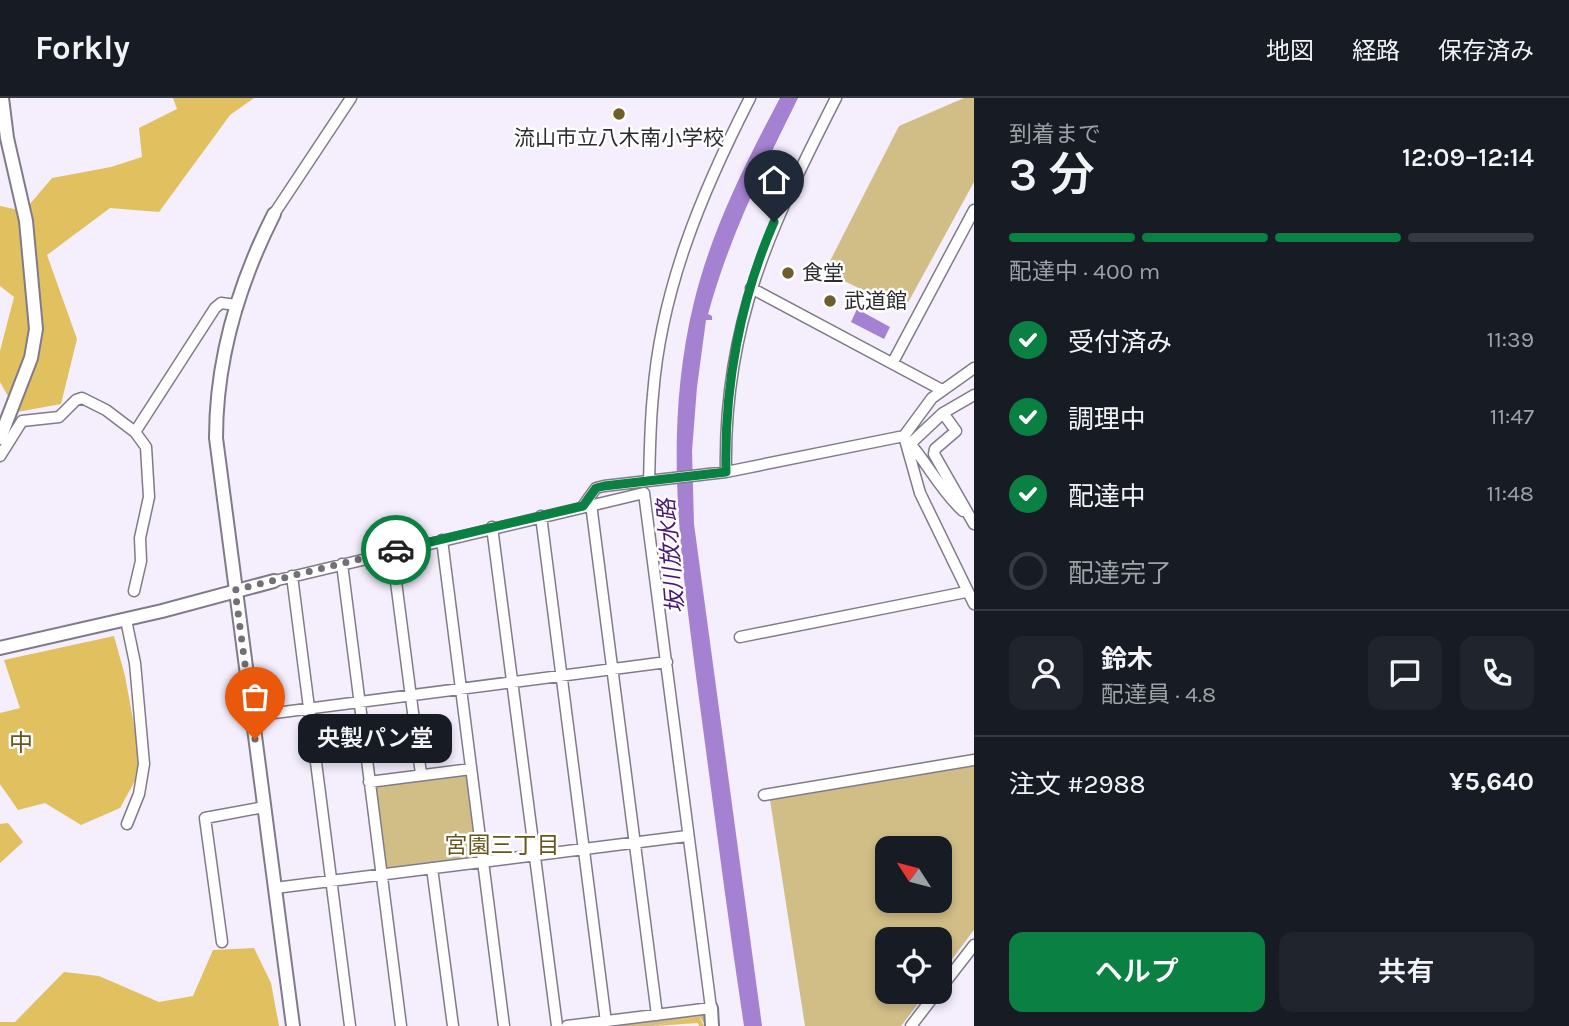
<!DOCTYPE html>
<html lang="ja">
<meta charset="utf-8">
<style>
body{margin:0;font-family:Karla,"Noto Sans JP",sans-serif;background:#20242c;color:#f1f3f6;height:100vh;display:flex;flex-direction:column;font-size:26px;white-space:nowrap}
*{box-sizing:border-box;margin:0}
p{font-size:23px;color:#9ea1a6}
.icon{flex:none;width:38px;height:38px;fill:none;stroke:currentColor;stroke-width:2;stroke-linecap:round;stroke-linejoin:round}
.map{position:relative;flex:1;overflow:hidden}
.side{display:flex;flex-direction:column;background:#171b24;width:595px}
.side>*{flex:none}
.needle{width:46px;rotate:306deg}
.controls{position:absolute;left:875px;top:738px;display:grid;gap:14px}
.controls a{display:grid;place-items:center;width:77px;height:77px;border-radius:14px;background:#171b24;box-shadow:0 4px 10px #0003;font-size:35px}
.pin{position:absolute;display:grid;place-items:center;width:60px;height:60px;color:#fff;margin:-72px -30px;border-radius:50% 50% 50% 0;rotate:-45deg;box-shadow:0 0 7px #0007}
.pin .icon{rotate:45deg}
.courier{position:absolute;display:grid;place-items:center;width:70px;height:70px;margin:-35px;border:5px solid #0b8043;border-radius:50%;background:#fff;color:#222;box-shadow:0 2px 9px #0007}
.bubble{position:absolute;height:49px;border-radius:14px;background:#171b24;box-shadow:0 4px 10px #0003;font-size:23px;font-weight:600;line-height:49px;text-align:center}
.headline em{font-style:normal;font-weight:600}
.headline div{display:flex;flex-direction:column-reverse}
.headline{display:flex;align-items:center;justify-content:space-between;height:119px;padding:0 35px}
h1{font-size:46px;font-weight:600;line-height:52px}
.bar{display:grid;grid-template-columns:repeat(4,1fr);gap:10px 7px;align-content:center;height:84px;padding:0 35px}
.bar i{height:9px;border-radius:5px;background:#363941}
.bar .on{background:#0b8043}
.bar p{grid-column:span 4}
.line{display:flex;align-items:center;gap:18px;padding:0 35px;border-top:2px solid #363941}
.line div{flex:1}
.round{display:grid;place-items:center;flex:none;width:74px;height:74px;border-radius:14px;background:#20242c}
ol{padding:0 35px;list-style:none}
li{display:flex;align-items:center;gap:21px;height:77px}
li p{margin-inline-start:auto}
li .icon{padding:7px;border-radius:50%;background:#0b8043;color:#fff;stroke-width:4}
li:last-child{color:#9ea1a6}
li i{width:38px;height:38px;border:4px solid #363941;border-radius:50%}
.cta{display:flex;gap:14px;margin-top:auto;padding:14px 35px}
.cta a{flex:1;height:80px;border-radius:14px;background:#0b8043;color:#fff;font-size:28px;font-weight:600;line-height:80px;text-align:center}
.cta a+a{background:#20242c;color:#f1f3f6}
header{display:flex;align-items:center;gap:42px;box-sizing:border-box;height:98px;padding:0 35px;background:#171b24;border-bottom:2px solid #363941}
header strong{font-size:33px}
nav{display:flex;gap:38px;margin-inline-start:auto;font-size:24px}
main{display:flex;flex:1;min-height:0}
.map>svg:first-child{display:block}
</style>
<header>
<strong>Forkly</strong>
<nav><a>地図</a><a>経路</a><a>保存済み</a></nav>
</header>
<main>
<div class="map">
<svg width="974" height="928" viewBox="0 0 974 928">
<rect width="100%" height="100%" fill="#f4eefd"/>
<!-- green -->
<path fill="#d1be87" fill-rule="evenodd" d="M 964,0 L 974,0 L 974,84 L 904,212 L 836,179 L 830,163 L 899,28 Z
M 974,668 L 974,832 L 940,877 L 940,842 L 887,842 L 887,894 L 927,894 L 901,928 L 805,928 L 770,702 ZM 887,751 L 940,751 L 940,803 L 887,803 Z
M 463,677 L 467,679 L 478,757 L 475,761 L 390,772 L 385,769 L 375,691 L 378,687 Z
M 702,915 L 706,919 L 706,928 L 699,918 L 653,928 L 603,928 Z"/>
<!-- forest -->
<path fill="#e0c05f" d="M 173,0 L 254,0 L 230,17 L 159,114 L 110,110 L 47,157 L 77,241 L 61,306 L 17,314 L 0,284 L 0,253 L 14,199 L 0,188 L 0,108 L 24,113 L 52,80 L 111,69 L 142,59 L 139,30 L 177,11 Z
M 114,538 L 125,578 L 142,670 L 120,710 L 81,727 L 45,705 L 18,712 L 0,686 L 0,615 L 20,610 L 4,562 Z
M 8,725 L 23,744 L 0,765 L 0,726 Z
M 254,850 L 271,885 L 279,928 L 0,928 L 0,924 L 15,924 L 64,874 L 99,878 L 159,904 L 193,898 L 213,852 Z
M 699,918 L 704,928 L 699,928 L 698,925 L 653,928 Z"/>
<!-- water -->
<path fill="#a581d1" d="M 780,0 L 798,0 C 762,73 730,137 708,216 L 712,218 L 712,222 L 706,222 L 697,289 L 692,353 L 694,426 L 762,928 L 744,928 C 727,816 713,704 698,593 C 681,460 662,336 694,204 C 712,131 745,66 780,0 Z
M 857,211 L 890,229 L 884,241 L 851,224 Z"/>
<g fill="none" stroke-linecap="round" stroke-linejoin="round">
<!-- minor casing -->
<g stroke="#817b89" stroke-width="13">
<path id="minor" d="M 274,116 L 351,0
M 751,190 L 942,292
M 893,264 L 974,112
M 974,270 L 932,300 L 904,338 L 920,395 L 974,506
M 943,315 L 956,333 L 935,351 L 934,356 L 974,426
M 135,334 L 215,210 L 221,205 L 236,207
M 908,343 C 928,366 941,393 963,413
M 910,346 L 943,315 L 974,297
M 0,358 L 22,323 L 59,319 L 76,302 L 82,300 L 106,312 L 135,334 L 146,349 L 149,399 L 140,440 L 141,463 L 134,493
M 726,374 C 723,226 771,128 836,0
M 649,383 C 650,354 650,326 653,297 C 661,191 702,94 750,0
M 591,406 L 657,917
M 583,408 L 596,390 L 604,388 L 726,374 L 904,338
M 541,418 L 606,924
M 492,429 L 557,928
M 442,442 L 504,928
M 392,453 L 421,676
M 342,466 L 401,928
M 292,478 L 350,928
M 274,483 L 644,395 L 711,910 L 567,928
M 126,522 L 135,565 L 144,666 L 139,696 L 127,726
M 740,539 L 966,494
M 252,618 L 667,564
M 369,684 L 471,671
M 764,697 L 974,662
M 432,770 L 453,928
M 275,790 L 687,738
M 222,844 L 205,720 L 264,709
M 940,891 L 974,847
M 911,928 L 937,894"/>
</g>
<!-- tertiary casing -->
<g stroke="#817b89" stroke-width="16">
<path id="tertiary" d="M 274,116 C 238,187 216,260 216,340 L 293,928
M 0,340 L 31,260 L 36,231 L 26,123 L 7,40 L 2,0
M 0,550 L 162,513 L 274,483
M 711,910 L 712,928"/>
</g>
<!-- minor -->
<use href="#minor" stroke="#fff" stroke-width="10"/>
<!-- tertiary -->
<use href="#tertiary" stroke="#fff" stroke-width="12"/>
</g>
<g fill="none" stroke-linecap="round" stroke-linejoin="round">
<!-- done -->
<path stroke="#736f78" stroke-width="7" stroke-dasharray="0 12.6" d="M 255,641 L 235,492 L 396,452"/>
<!-- route -->
<path stroke="#0b8043" stroke-width="9" d="M 396,452 L 583,408 L 596,390 L 604,388 L 726,374 C 724,289 740,202 774,124"/>
</g>
<!-- markers -->
<g fill="#6e5e2c" stroke="#fff" stroke-width="2.5">
<circle cx="619" cy="16" r="7"/>
<circle cx="788" cy="175" r="7"/>
<circle cx="830" cy="203" r="7"/>
</g>
<g text-anchor="middle" dominant-baseline="central" stroke-width="5" stroke-linejoin="round" paint-order="stroke">
<!-- poi labels -->
<g font-size="21" fill="#2d2b30" stroke="#fff" text-anchor="start">
<text x="619" y="40" text-anchor="middle">流山市立八木南小学校</text>
<text x="802" y="175">食堂</text>
<text x="844" y="203">武道館</text>
</g>
<!-- water labels -->
<g font-size="23" font-style="italic" fill="#4b1677" stroke="#fff">
<text transform="translate(671 458) rotate(-95)">坂川放水路</text>
</g>
<!-- neighbourhood labels -->
<g font-size="23" fill="#68561b" stroke="#fff">
<text x="502" y="747">宮園三丁目</text>
</g>
<!-- quarter labels -->
<g font-size="24" fill="#68561b" stroke="#fff">
<text x="21" y="645">中</text>
</g>
</g>
</svg>
<div class="controls">
<a><svg class="needle" viewBox="-14 -14 28 28"><path d="M0-13l5 13h-10z" fill="#e53935"/><path d="M0 13l5-13h-10z" fill="#9ea1a6"/></svg></a>
<a><svg class="icon" aria-label="locate" viewBox="0 0 24 24"><circle cx="12" cy="12" r="6"/><path d="M12 2v4M12 18v4M2 12h4M18 12h4"/></svg></a>
</div>
<div class="pin" style="left:255px;top:641px;background:#ea580c"><svg class="icon" aria-label="bag" viewBox="0 0 24 24"><path d="M5 8h14l-1 12H6zM9 8a3 3 0 0 1 6 0"/></svg></div>
<div class="pin" style="left:774px;top:124px;background:#1f2937"><svg class="icon" aria-label="home" viewBox="0 0 24 24"><path d="M3 11l9-7 9 7M6 9v11h12V9"/></svg></div>
<div class="courier" style="left:396px;top:452px"><svg class="icon" aria-label="car" viewBox="0 0 24 24"><path d="M5 17H2v-5l4-1 3-4h7l3 4 3 1v5h-3M9 17h6M6 11h13"/><circle cx="7" cy="17" r="2"/><circle cx="17" cy="17" r="2"/></svg></div>
<div class="bubble" style="left:298px;top:616px;width:154px">央製パン堂</div>
</div>
<section class="side">
<div class="headline"><div><h1>3 分</h1><p>到着まで</p></div><em>12:09–12:14</em></div>
<div class="bar"><i class="on"></i><i class="on"></i><i class="on"></i><i></i><p>配達中 · 400 m</p></div>
<ol>
<li><svg class="icon" aria-label="check" viewBox="0 0 24 24"><path d="M5 12l5 5 9-10"/></svg>受付済み<p>11:39</p></li>
<li><svg class="icon" aria-label="check" viewBox="0 0 24 24"><path d="M5 12l5 5 9-10"/></svg>調理中<p>11:47</p></li>
<li><svg class="icon" aria-label="check" viewBox="0 0 24 24"><path d="M5 12l5 5 9-10"/></svg>配達中<p>11:48</p></li>
<li><i></i>配達完了</li>
</ol>
<div class="line" style="height:126px"><a class="round"><svg class="icon" aria-label="person" viewBox="0 0 24 24"><circle cx="12" cy="8" r="4"/><path d="M4 21q1-7 8-7t8 7"/></svg></a><div><b>鈴木</b><p>配達員 · 4.8</p></div><a class="round"><svg class="icon" aria-label="chat" viewBox="0 0 24 24"><path d="M4 5h16v11H9l-5 4z"/></svg></a><a class="round"><svg class="icon" aria-label="phone" viewBox="0 0 24 24"><path d="M5 4h4l2 5-3 2q2 4 5 5l2-3 5 2v4C11 20 4 13 5 4z"/></svg></a></div>
<div class="line" style="height:91px"><div>注文 #2988</div><b>¥5,640</b></div>
<div class="cta"><a>ヘルプ</a><a>共有</a></div>
</section>
</main>
